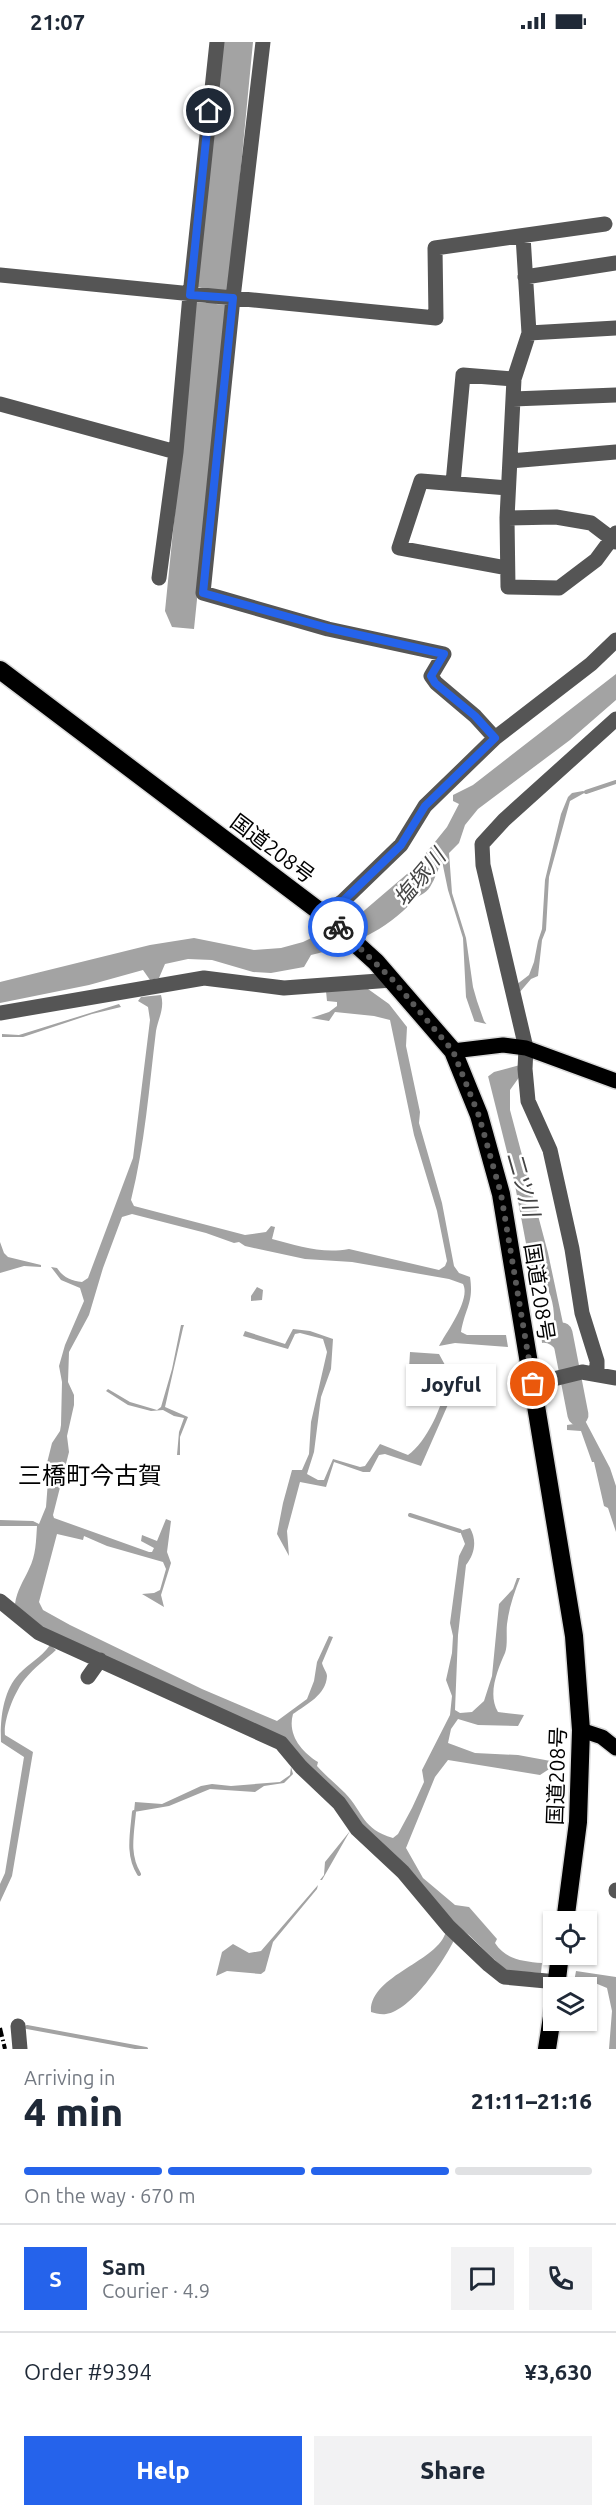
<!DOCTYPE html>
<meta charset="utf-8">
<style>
body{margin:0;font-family:Ubuntu,"Noto Sans JP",sans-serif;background:#f2f2f3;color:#1f2937;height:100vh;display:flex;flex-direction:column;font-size:22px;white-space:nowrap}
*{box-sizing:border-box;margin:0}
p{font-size:20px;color:#747a83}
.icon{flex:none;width:33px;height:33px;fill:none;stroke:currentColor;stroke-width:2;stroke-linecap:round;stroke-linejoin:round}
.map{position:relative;height:2007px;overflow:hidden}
.details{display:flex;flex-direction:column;background:#fff;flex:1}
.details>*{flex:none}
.controls{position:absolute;left:543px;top:1869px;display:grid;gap:12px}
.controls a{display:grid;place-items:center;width:54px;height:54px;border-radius:0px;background:#fff;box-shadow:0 2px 4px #0004;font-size:30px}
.pin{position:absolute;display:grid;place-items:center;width:51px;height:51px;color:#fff;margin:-26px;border:3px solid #fff;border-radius:50%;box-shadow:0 2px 6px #0007}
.courier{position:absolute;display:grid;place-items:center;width:60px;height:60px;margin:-30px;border:4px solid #2563eb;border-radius:50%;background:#fff;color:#222;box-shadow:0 2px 8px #0007}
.bubble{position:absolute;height:42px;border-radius:0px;background:#fff;box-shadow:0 2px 4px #0004;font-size:20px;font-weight:800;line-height:42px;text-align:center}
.headline em{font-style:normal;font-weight:800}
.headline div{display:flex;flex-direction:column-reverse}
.headline{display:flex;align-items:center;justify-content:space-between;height:102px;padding:0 24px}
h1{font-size:39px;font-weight:800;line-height:45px}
.bar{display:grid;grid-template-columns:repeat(4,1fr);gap:9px 6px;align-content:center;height:72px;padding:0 24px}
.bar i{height:8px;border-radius:4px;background:#e0e1e3}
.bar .on{background:#2563eb}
.bar p{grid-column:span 4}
.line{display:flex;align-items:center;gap:15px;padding:0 24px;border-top:2px solid #e0e1e3}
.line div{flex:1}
.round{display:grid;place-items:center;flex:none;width:63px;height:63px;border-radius:0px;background:#f2f2f3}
.primary-button{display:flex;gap:12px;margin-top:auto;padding:12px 24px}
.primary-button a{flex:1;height:69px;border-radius:0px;background:#2563eb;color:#fff;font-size:24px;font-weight:800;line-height:69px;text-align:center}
.primary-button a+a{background:#f2f2f3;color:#1f2937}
.status{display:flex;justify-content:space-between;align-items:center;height:42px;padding:0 30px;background:#fff;direction:ltr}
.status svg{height:16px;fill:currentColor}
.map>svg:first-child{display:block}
</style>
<div class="status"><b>21:07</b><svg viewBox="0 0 49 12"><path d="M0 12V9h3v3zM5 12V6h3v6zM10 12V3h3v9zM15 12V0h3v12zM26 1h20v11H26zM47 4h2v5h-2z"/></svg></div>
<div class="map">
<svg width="616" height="2007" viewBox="0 0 616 2007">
<rect width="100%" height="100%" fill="#fff"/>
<!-- water -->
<path fill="#a3a3a3" d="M 222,0 L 253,0 L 229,249 L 216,262 L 227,263 L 194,587 L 172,585 L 165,569 L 196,260 L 206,261 L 208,247 L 196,245 Z
M 616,632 L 616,658 L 570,698 L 478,767 L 465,783 L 459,801 L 449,811 L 452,851 L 466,896 L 473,945 L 477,959 L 484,979 L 518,1021 L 520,1034 L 510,1048 L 510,1068 L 548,1211 L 571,1319 L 562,1321 C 560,1312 552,1299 542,1301 L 541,1288 L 554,1283 C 555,1265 551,1247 539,1234 L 532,1233 L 514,1138 L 474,978 L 466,955 L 463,896 L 448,848 L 442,819 C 438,827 435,837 430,845 C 426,852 418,853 413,859 C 386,889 350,904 311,913 L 304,925 L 271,931 L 253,930 L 212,918 L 188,917 L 165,922 L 159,936 L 150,938 L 143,928 L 89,943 L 0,961 L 0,940 L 150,903 L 194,896 L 254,908 L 281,906 L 303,900 L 359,873 L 414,826 L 447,785 L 459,762 L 453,759 L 453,753 L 473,743 Z
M 583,749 L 586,750 L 570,759 L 549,835 L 546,888 L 542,898 L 538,934 L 531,937 L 519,951 L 516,943 L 529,933 L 534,920 L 538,899 L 542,887 L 545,838 L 561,772 L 568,755 L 572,751 Z
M 368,947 L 389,962 L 407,985 L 406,1004 L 420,1070 L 419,1081 L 442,1161 L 454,1224 L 459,1231 L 470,1235 C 474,1261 465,1266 461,1290 L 467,1293 L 506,1293 L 508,1305 L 455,1301 L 439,1304 C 447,1289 471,1257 463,1242 L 449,1237 L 352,1220 L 305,1217 L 245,1204 L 239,1200 L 234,1201 L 206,1191 L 132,1172 L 122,1175 L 103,1226 L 89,1273 L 69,1310 L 68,1340 L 74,1353 L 74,1363 L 67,1394 L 69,1410 L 53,1473 L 54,1476 L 149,1510 L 152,1510 L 154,1506 L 141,1499 L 142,1493 L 157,1499 L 166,1477 L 171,1479 L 167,1510 L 171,1521 L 161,1553 L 164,1565 L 142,1552 L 154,1551 L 160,1548 L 166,1527 L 163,1520 L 107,1504 L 84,1494 L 83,1498 L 57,1492 L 39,1560 L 43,1568 L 70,1583 L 202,1647 L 277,1679 L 307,1657 L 314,1639 L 317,1620 L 329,1594 L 333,1595 L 322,1621 C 323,1626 327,1630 327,1634 C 326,1653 307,1662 293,1672 C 287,1693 302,1710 318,1720 L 317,1724 C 326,1734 336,1742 345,1751 C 364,1771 362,1787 393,1796 L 398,1792 L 412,1766 L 424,1740 L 422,1728 L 450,1673 L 452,1654 L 446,1638 L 452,1611 L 453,1594 L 450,1581 L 459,1514 L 465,1502 L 460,1489 L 470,1486 C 477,1498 475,1512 466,1523 L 458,1593 L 455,1668 L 460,1671 L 472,1670 L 484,1659 L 492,1634 L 499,1562 L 513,1547 L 517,1536 L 520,1536 C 514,1551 509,1566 507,1582 C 506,1590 508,1603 505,1611 C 498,1627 487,1652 498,1670 L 524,1673 L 518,1684 L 478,1683 L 458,1677 L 451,1687 L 448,1701 L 475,1711 L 518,1713 L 556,1720 L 557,1722 L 540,1733 L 448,1718 L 435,1735 L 406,1806 L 423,1836 L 455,1863 L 469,1865 L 497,1897 L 495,1901 C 506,1918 523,1919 542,1921 L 541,1931 L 506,1929 L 469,1893 L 448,1878 L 296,1714 L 41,1587 L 15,1562 C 17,1548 23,1540 29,1527 C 36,1513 36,1499 37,1484 L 0,1484 L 0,1478 L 33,1479 L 39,1482 L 46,1465 L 48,1439 L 46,1425 L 52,1401 L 60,1389 L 61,1383 L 62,1340 L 59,1324 L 65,1303 L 84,1259 L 80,1246 L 61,1238 L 51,1225 L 57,1226 C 63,1235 71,1239 82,1240 L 88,1236 L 133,1116 L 150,978 L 148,965 L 138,959 L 141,955 L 161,953 C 165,966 158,977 156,989 C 149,1046 145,1102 131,1158 L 134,1164 L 245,1193 L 266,1190 L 271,1184 L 275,1185 L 272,1197 C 298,1204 322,1212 349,1207 L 439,1228 L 445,1224 L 447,1219 L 437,1169 L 414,1093 L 390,978 L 374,974 L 335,970 L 329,979 L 311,976 L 329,970 L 337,964 L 337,960 L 327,959 L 326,949 Z
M 119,962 L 121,965 L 92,972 L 23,995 L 2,995 L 2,992 L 19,993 Z
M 0,1200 L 4,1211 L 8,1215 L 41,1223 L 41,1225 L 24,1224 L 0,1231 Z
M 257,1245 L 263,1248 L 262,1258 L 251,1259 L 251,1254 Z
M 181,1283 L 184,1283 L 183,1286 L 165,1365 L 188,1375 L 180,1395 L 180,1413 L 177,1413 L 179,1390 L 184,1376 L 174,1374 L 163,1368 L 151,1369 L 128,1363 L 106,1349 L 108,1347 L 130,1360 L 157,1368 L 161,1365 L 172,1327 Z
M 293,1287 L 310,1289 L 333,1297 L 331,1327 L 321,1355 L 314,1410 L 307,1432 L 318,1438 L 324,1438 L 333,1417 L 360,1425 L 365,1424 L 380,1402 L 408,1413 C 426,1401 444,1362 446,1341 L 440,1328 L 409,1327 L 410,1310 L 439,1312 L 451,1334 L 450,1358 L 421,1424 L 385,1412 L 379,1413 L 370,1430 L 363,1430 L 334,1420 L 326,1445 L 300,1440 L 287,1489 L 289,1514 L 277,1492 L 283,1461 L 292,1428 L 302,1428 L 309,1412 L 311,1380 L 327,1310 L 323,1297 L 300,1291 L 295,1292 L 288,1307 L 243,1294 L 245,1289 L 285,1302 Z
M 572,1344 L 579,1367 L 610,1426 L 616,1444 L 616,1490 L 608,1466 L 604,1464 L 594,1420 L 592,1420 L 581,1389 L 567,1388 L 567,1383 L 574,1382 L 569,1346 Z
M 50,1603 L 56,1608 C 46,1617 34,1626 25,1637 C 15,1649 3,1678 5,1693 L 33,1710 L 12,1834 L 0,1860 L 0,1842 L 5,1831 L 24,1715 L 1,1700 C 0,1677 3,1649 19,1632 C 29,1621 41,1616 50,1603 Z
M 291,1725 L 293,1732 L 284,1741 L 264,1744 L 255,1750 L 210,1747 L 169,1764 L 134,1770 L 135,1760 L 162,1762 L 201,1744 L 212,1742 L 231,1744 L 280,1740 L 290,1733 Z
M 350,1789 L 322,1838 L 320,1838 L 324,1833 L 325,1820 Z
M 318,1843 L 317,1847 L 273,1900 L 265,1929 L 261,1932 L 227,1929 L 216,1934 L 222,1910 L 233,1902 L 249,1911 L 261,1909 Z
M 446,1889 L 455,1896 C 445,1918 411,1969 386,1972 C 381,1973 375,1971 371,1970 C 369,1933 439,1920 446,1889 Z
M 576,1929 L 616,1935 L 616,2007 L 609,2007 L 612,1969 L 607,1946 L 595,1941 L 574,1940 Z"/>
<!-- pier -->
<path fill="#fff" d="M 473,979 L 491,983 L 518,1015 L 520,1023 L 494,1030 L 486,1036 Z"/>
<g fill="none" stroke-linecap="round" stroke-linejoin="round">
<!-- stream -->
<path stroke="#a3a3a3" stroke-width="4" d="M 586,750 L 616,740
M 410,1473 L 460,1489
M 134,1770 C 132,1792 127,1813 139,1832
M 27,1985 L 146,2007"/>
<!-- river -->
<path stroke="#a3a3a3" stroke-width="21" d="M 562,1291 L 578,1373"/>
<!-- major casing -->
<g stroke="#dbdbdb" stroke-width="18">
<path id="major" d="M 453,1009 L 503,1003 L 526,1006 L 616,1039
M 581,1688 L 602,1695 L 616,1706"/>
</g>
<!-- highway casing -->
<g stroke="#dbdbdb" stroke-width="21">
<path id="highway" d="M 0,628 L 323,872 L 376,920 L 453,1009 L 479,1073 L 501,1152 L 574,1594 L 581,1688 L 578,1780 L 565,1880
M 556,1946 L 560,1912
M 547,2007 L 554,1962"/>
</g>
<!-- minor -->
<path stroke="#555" stroke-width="15" d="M 263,0 L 233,256 L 203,551 L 328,587 L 444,612 L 431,634 L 436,641 L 475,674 L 495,696
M 523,194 L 529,291 L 514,337 L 507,476 L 556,475 L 591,481 L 616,500
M 0,233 L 436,276 L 435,206 L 605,182
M 525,235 L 616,221
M 529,291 L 616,286
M 513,357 L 616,353
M 0,362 L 176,410 L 159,536
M 176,410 L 190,253 L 217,0
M 510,419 L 616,410
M 453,441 L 463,333 L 514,337
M 507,476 L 508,545 L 559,546 L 596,518 L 616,491
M 507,526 L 399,506 L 421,439 L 508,446
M 323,872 L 343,859 L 401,803 L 425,764 L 495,696 L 591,622 L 616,598
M 0,971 L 204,936 L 284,946 L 392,938
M 597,1331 L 597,1319 L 582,1271 L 572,1207 L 550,1108 L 528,1059 L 525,1027 L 526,1006 L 483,823 L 482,802 L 504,778 L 616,677
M 533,1342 L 582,1330 L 616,1336
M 0,1559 L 39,1591 L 281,1701 L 301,1725 L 339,1761 L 357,1787 L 403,1830 L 449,1885 L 489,1923 L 504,1935 L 557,1940
M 88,1635 L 100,1618
M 616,1849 L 616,1848
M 18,1984 L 20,2007"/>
<!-- major -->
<use href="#major" stroke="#000" stroke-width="15"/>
<!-- highway -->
<use href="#highway" stroke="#000" stroke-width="18"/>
<!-- rail -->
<path stroke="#000" stroke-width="4" stroke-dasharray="9 3 1.5 3" stroke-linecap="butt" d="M 0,1986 L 5,2007"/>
</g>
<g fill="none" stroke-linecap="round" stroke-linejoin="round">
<!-- done -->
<path stroke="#595959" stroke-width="6" stroke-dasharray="0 10.8" d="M 338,885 L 393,938 L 453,1009 L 479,1074 L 501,1152 L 533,1342"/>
<!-- route -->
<path stroke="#2563eb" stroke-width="8" d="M 209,69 L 190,253 L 233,256 L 203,551 L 328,586 L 444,612 L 431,634 L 435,641 L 475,674 L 495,696 L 425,764 L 401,803 L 343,859 L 323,872 L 338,885"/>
</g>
<g text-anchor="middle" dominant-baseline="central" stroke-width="5" stroke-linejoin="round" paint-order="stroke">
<!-- street labels -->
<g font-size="21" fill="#000" stroke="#fff">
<text transform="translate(273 806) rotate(37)">国道208号</text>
<text transform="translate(540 1250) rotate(81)">国道208号</text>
<text transform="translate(556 1734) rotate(-88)">国道208号</text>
</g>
<!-- water labels -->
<g font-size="22" font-style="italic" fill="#444" stroke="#fff">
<text transform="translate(419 835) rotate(-50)">塩塚川</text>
<text transform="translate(524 1142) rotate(74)">二ツ川</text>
</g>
<!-- quarter labels -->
<g font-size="24" fill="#000" stroke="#fff">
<text x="90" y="1433">三橋町今古賀</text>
</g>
</g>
</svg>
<div class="controls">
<a><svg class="icon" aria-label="locate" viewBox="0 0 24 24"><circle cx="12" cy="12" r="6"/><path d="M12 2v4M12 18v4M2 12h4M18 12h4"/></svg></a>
<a><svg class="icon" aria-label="layers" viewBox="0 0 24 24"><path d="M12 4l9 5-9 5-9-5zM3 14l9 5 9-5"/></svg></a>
</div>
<div class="pin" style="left:533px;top:1342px;background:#ea580c"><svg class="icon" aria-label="bag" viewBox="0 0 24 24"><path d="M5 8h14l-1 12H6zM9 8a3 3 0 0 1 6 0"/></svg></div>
<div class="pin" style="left:209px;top:69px;background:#1f2937"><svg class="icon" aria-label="home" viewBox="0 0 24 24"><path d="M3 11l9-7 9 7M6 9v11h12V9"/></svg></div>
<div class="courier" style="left:338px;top:885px"><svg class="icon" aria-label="bike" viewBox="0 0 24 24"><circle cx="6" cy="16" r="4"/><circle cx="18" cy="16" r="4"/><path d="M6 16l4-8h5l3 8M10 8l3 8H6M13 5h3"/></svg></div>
<div class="bubble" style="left:406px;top:1322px;width:90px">Joyful</div>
</div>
<section class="details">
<div class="headline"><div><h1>4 min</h1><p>Arriving in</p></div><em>21:11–21:16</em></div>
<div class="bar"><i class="on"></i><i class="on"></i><i class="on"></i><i></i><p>On the way · 670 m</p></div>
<div class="line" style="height:108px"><b class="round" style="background:#2563eb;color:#fff">S</b><div><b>Sam</b><p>Courier · 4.9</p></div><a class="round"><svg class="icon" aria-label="chat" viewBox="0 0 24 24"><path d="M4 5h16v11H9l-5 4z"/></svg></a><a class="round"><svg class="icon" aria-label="phone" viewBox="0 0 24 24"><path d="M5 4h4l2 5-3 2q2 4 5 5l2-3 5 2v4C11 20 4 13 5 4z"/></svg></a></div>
<div class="line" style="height:78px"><div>Order #9394</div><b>¥3,630</b></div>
<div class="primary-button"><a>Help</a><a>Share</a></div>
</section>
